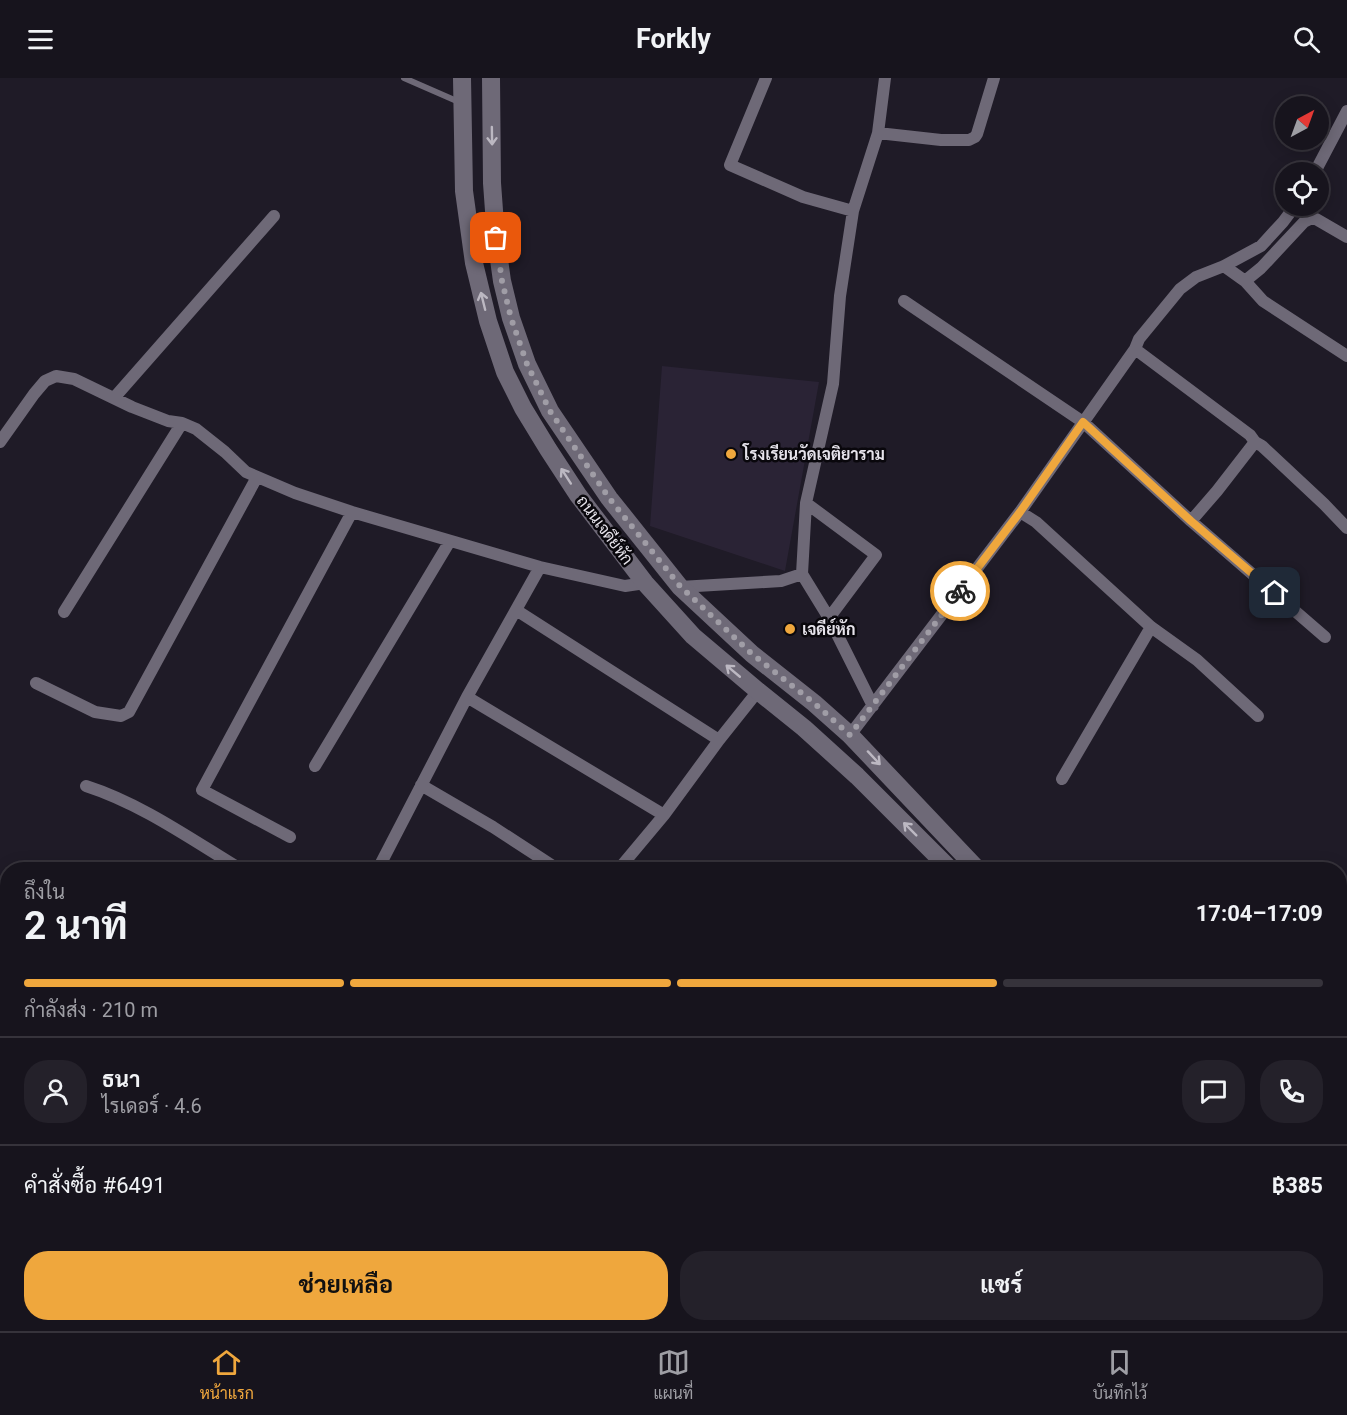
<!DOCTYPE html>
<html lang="th">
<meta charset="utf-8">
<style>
body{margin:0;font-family:Roboto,Sarabun,sans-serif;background:#24212a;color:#f1f3f6;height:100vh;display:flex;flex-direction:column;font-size:22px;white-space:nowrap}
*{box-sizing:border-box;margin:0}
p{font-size:20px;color:#9e9ea4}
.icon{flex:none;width:33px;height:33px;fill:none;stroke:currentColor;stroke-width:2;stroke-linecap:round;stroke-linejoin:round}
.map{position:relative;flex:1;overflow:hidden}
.side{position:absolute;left:0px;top:784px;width:1347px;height:470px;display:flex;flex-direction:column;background:#17141d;border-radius:24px 24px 0 0;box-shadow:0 3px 15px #0003,0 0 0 2px #36333b}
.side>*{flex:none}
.needle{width:39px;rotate:41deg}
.fabs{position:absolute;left:1275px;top:18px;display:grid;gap:12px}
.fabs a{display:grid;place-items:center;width:54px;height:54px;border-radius:50%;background:#17141d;box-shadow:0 3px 15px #0003,0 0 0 2px #36333b;font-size:30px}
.pin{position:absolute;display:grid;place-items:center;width:51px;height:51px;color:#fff;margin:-26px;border-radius:12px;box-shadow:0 3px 9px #0006}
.courier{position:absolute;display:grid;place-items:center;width:60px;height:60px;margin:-30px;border:4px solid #efa73d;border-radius:50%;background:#fff;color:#222;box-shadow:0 2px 8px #0007}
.headline em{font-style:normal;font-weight:700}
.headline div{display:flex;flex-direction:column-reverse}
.headline{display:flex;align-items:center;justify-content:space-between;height:102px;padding:0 24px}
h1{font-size:39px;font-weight:700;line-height:45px}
.bar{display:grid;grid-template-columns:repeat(4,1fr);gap:9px 6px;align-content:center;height:72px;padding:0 24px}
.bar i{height:8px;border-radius:4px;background:#36333b}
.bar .selected{background:#efa73d}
.bar p{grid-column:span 4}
.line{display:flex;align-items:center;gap:15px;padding:0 24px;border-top:2px solid #36333b}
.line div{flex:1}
.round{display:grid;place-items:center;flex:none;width:63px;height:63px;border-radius:24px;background:#24212a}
.action{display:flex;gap:12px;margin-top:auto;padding:12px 24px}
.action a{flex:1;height:69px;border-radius:24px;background:#efa73d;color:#111;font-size:24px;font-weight:700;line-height:69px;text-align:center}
.action a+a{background:#24212a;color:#f1f3f6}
header{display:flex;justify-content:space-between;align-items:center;height:78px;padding:0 24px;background:#17141d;font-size:27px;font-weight:700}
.menu{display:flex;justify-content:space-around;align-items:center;height:84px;border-top:2px solid #36333b;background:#17141d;font-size:16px;color:#9e9ea4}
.menu a{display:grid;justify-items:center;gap:3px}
.menu .selected{color:#efa73d}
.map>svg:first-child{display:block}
</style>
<header><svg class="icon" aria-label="menu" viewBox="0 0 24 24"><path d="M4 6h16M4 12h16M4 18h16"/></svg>Forkly<svg class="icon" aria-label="search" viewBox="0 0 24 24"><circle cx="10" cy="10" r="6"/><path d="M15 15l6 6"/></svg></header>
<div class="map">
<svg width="1347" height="1253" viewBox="0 0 1347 1253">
<rect width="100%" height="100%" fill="#1f1b27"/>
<!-- built -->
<path fill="#2a2335" d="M 662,288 L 819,304 L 785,493 L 650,448 Z
M 988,1246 L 990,1253 L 651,1253 L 650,1247 Z"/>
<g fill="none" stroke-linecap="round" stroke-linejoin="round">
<!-- lane -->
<path stroke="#6e6977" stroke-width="6" d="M 404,0 L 459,24
M 686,1246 L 687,1253
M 945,1246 L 946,1253
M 1024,1246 L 1025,1253"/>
<!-- street -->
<path stroke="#6e6977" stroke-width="12" d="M 766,0 L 730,87 L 803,119 L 853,133
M 878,55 L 941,62 L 969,62 L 975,59 L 977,56 L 994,0
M 1315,94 L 1347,33
M 1224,188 L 1245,203 L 1263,223 L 1347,278
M 1245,203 L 1261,190 L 1304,144 L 1310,141 L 1316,141 L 1347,159
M 904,223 L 1083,344 L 1191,443 L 1325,559
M 1135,271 L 1250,357 L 1255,364 L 1262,368 L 1324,426 L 1347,450
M 114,320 L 274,138
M 0,364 L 34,316 L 45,303 L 56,298 L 74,301 L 132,329 L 168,343 L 182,345 L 196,351 L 225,374 L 246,394 L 295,415 L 352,434 L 540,489 L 625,508 L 645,505
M 806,425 L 876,477 L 829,540
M 1020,434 L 1036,444 L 1151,549 L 1197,582 L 1258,638
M 1191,443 L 1217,413 L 1255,364
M 802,496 L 829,540 L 873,628
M 680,509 L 781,503 L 802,496 L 806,425 L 833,306 L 840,218 L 853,133 L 878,55 L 885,0
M 516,532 L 719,662
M 64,534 L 182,345
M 36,605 L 95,634 L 121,638 L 129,634 L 257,399
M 467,619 L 664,737
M 850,657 L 1020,434 L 1135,271 L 1139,261 L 1180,211 L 1196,199 L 1224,188 L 1261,168 L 1283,144 L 1295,128
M 315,688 L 450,463
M 1062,701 L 1151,549
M 421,707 L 493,749 L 559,792
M 86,708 C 142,726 192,762 242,792
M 290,759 L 202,712 L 352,434
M 332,792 L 337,789 L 346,792
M 376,792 L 379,789 L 467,619 L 540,489
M 618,792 L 664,737 L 719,662 L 758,613
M 0,809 L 8,815
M 0,940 L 8,947
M 0,1072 L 8,1063
M 88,1246 L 89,1253
M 627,1246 L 628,1253
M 194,1252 L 220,1246"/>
<!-- secondary -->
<path stroke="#6e6977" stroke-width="18" d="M 462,0 L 464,113 L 474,185 L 488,243 L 505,294 L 523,330 L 548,371 L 578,417 L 645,505 L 693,558 L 758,613 L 804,650 L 857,698 L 951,792
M 491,0 L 492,105 L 496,160 L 502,203 L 511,240 L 527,286 L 550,333 L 609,420 L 680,509 L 752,576 L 814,625 L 850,657 L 978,792
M 1340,1197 L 1347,1205
M 1340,1225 L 1347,1233
M 1230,1253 L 1271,1246"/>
</g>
<!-- one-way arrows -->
<defs><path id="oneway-shaft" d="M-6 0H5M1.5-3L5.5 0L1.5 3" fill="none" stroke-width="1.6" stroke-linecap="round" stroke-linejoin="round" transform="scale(1.5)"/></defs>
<g stroke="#bcb8c2">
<use href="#oneway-shaft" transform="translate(492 58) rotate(89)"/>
<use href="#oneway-shaft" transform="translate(483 223) rotate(-104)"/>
<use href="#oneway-shaft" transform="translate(566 398) rotate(-123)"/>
<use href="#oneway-shaft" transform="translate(733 593) rotate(-140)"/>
<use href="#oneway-shaft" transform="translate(874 680) rotate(47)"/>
<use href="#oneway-shaft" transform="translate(910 751) rotate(-135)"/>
</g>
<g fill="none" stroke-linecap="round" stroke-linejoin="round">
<!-- done -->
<path stroke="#a09da6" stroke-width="6" stroke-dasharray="0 10.8" d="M 496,160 L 502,203 L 511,240 L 527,286 L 550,333 L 609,420 L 680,508 L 752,576 L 814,625 L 850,657 L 960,513"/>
<!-- route -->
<path stroke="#efa73d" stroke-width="8" d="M 960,513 L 1020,434 L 1083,344 L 1191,443 L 1275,515"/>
</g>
<!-- markers -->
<g fill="#efa73d" stroke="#09070c" stroke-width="2">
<circle cx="731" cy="376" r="6"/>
<circle cx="790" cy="551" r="6"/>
</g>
<g text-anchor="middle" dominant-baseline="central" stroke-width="5" stroke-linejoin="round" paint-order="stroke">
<!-- poi labels -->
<g font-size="16" font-weight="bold" fill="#e6e3eb" stroke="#09070c" text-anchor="start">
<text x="743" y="376">โรงเรียนวัดเจติยาราม</text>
<text x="802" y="551">เจดีย์หัก</text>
</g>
<!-- street labels -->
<g font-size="16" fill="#e6e3eb" stroke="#09070c">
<text transform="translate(605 452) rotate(53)">ถนนเจดีย์หัก</text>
</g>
</g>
</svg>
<div class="fabs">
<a><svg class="needle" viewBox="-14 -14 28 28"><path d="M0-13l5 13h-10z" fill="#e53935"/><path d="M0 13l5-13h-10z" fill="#9e9ea4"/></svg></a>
<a><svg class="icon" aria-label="locate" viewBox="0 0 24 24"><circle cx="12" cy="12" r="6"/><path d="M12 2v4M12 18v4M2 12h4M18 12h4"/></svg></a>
</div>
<div class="pin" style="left:496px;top:160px;background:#ea580c"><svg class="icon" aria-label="bag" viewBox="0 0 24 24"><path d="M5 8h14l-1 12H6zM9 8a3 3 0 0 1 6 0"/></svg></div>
<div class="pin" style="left:1275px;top:515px;background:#1f2937"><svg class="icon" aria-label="home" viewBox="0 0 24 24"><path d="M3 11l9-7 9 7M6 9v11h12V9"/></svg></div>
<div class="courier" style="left:960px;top:513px"><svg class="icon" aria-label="bike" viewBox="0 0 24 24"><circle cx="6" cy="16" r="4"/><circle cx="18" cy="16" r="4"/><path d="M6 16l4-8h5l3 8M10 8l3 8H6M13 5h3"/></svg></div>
<section class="side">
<div class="headline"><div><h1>2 นาที</h1><p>ถึงใน</p></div><em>17:04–17:09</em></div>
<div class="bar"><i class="selected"></i><i class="selected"></i><i class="selected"></i><i></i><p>กำลังส่ง · 210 m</p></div>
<div class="line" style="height:108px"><a class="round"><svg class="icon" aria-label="person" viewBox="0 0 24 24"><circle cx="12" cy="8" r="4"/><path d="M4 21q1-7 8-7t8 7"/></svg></a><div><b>ธนา</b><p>ไรเดอร์ · 4.6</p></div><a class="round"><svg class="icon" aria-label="chat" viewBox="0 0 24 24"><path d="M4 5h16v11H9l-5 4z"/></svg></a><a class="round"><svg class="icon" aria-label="phone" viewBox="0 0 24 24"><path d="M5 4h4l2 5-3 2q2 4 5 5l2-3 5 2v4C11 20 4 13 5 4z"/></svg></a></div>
<div class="line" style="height:78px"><div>คำสั่งซื้อ #6491</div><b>฿385</b></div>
<div class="action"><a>ช่วยเหลือ</a><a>แชร์</a></div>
</section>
</div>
<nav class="menu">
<a class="selected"><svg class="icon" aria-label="home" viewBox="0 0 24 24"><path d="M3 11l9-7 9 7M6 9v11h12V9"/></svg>หน้าแรก</a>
<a><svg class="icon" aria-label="map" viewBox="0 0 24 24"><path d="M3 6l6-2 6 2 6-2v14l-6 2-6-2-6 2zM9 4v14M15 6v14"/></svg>แผนที่</a>
<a><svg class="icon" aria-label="saved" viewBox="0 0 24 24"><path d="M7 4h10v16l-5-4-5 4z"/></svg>บันทึกไว้</a>
</nav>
